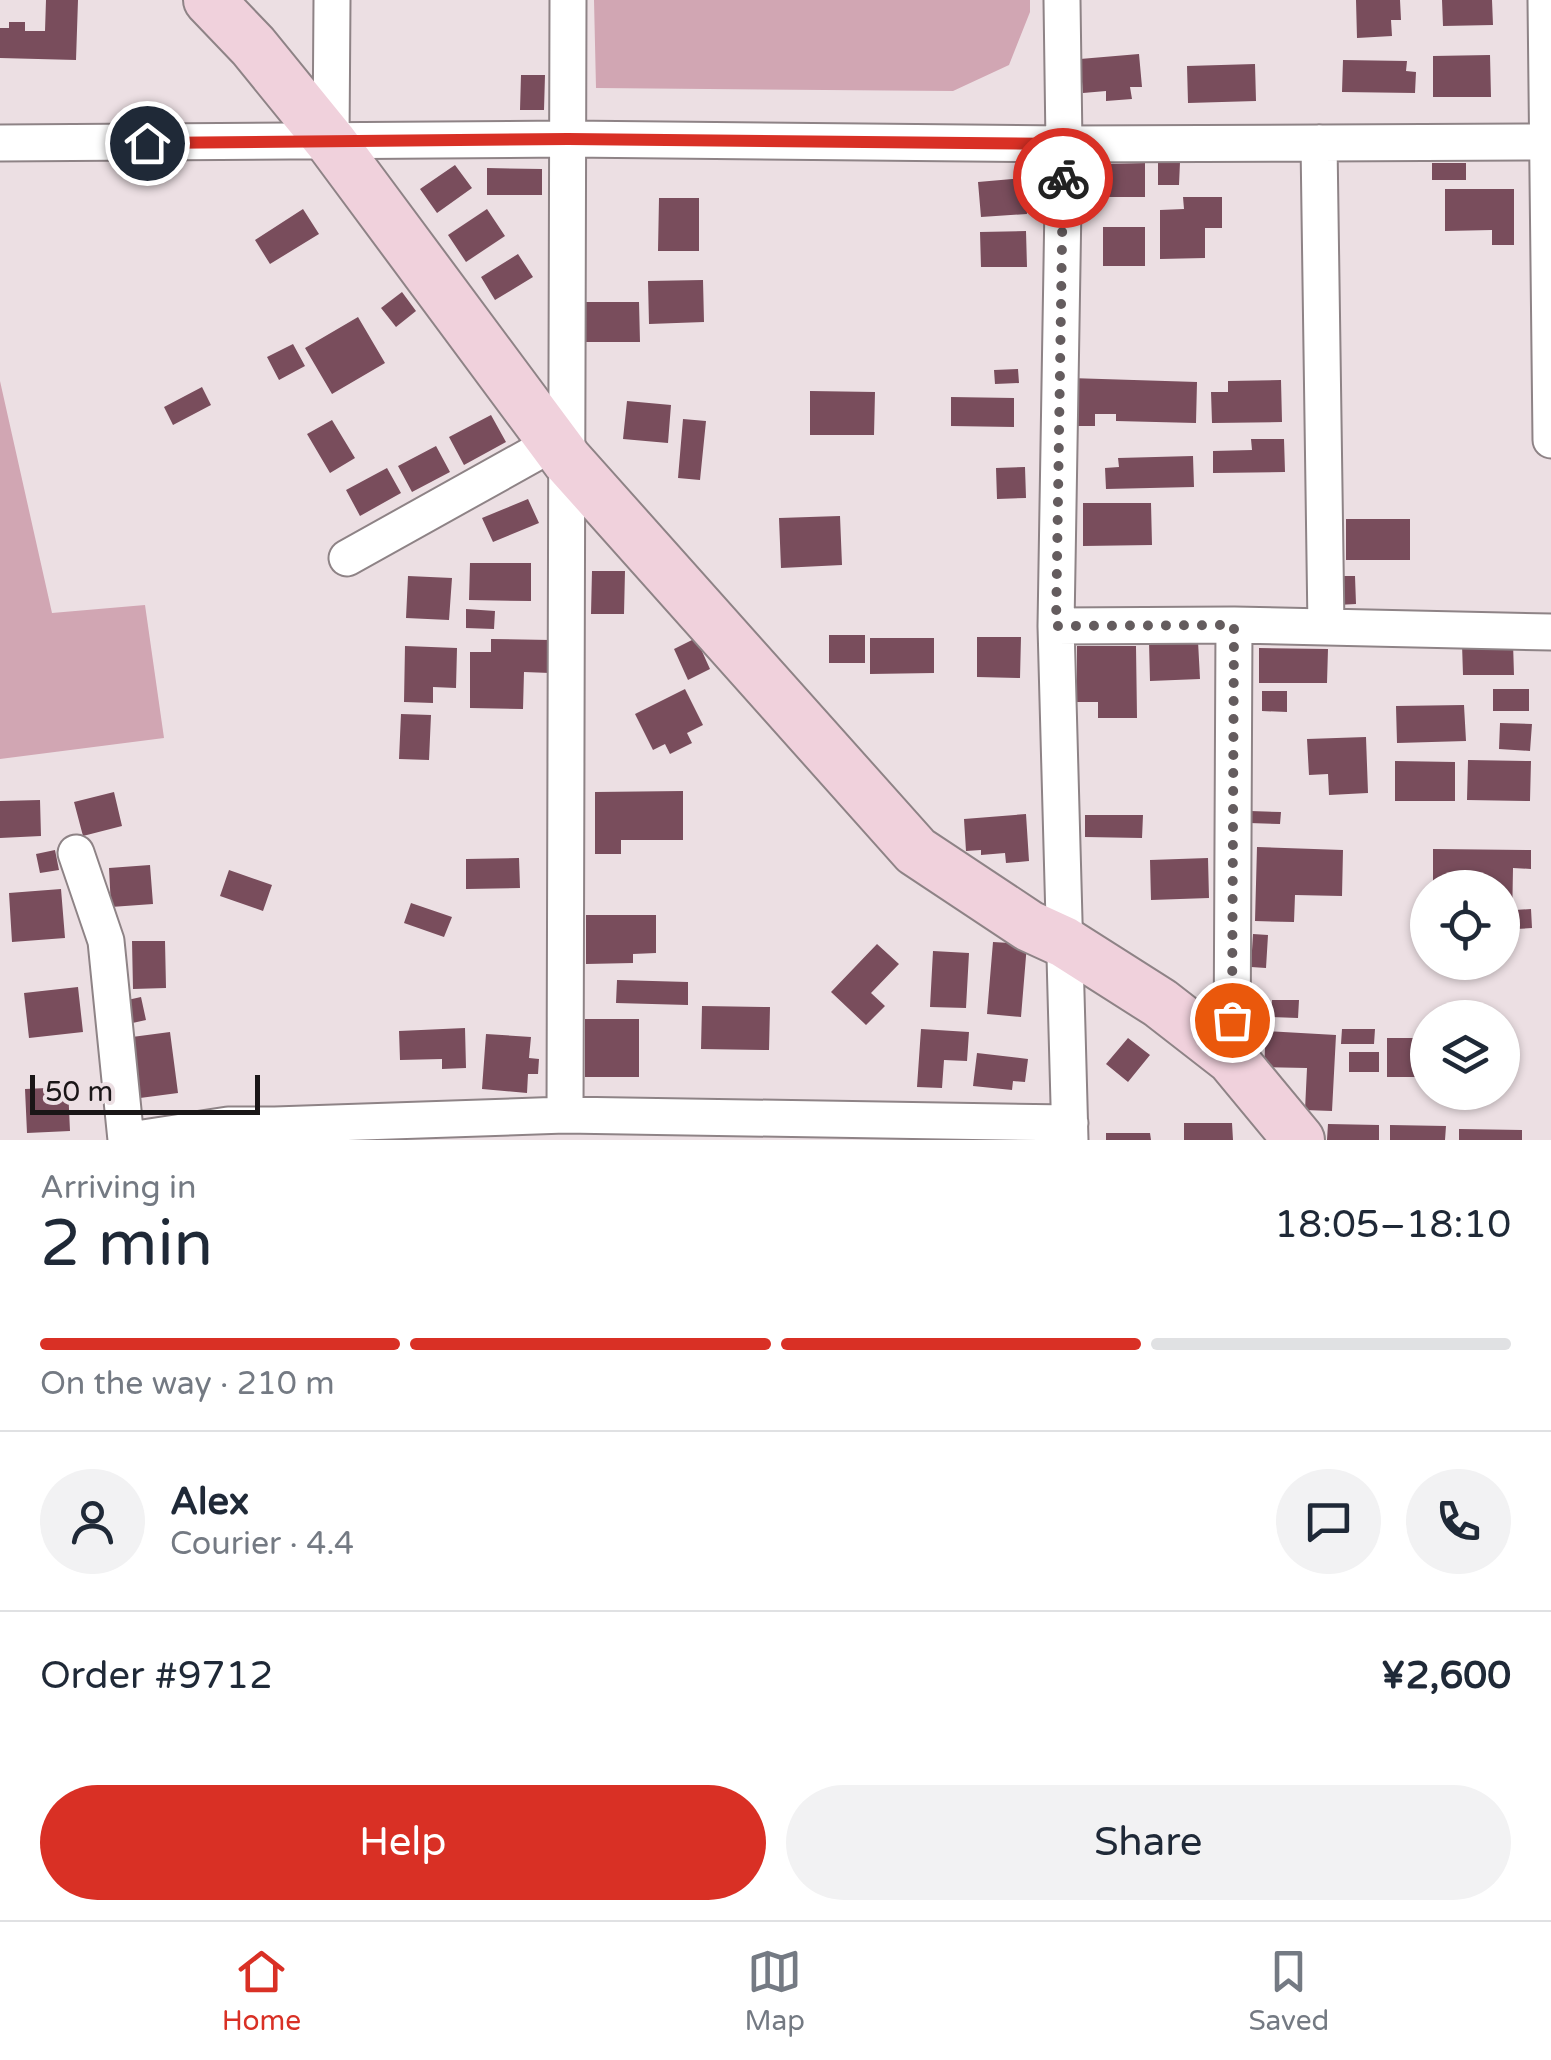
<!DOCTYPE html>
<meta charset="utf-8">
<style>
body{margin:0;font-family:"Varela Round",sans-serif;background:#f2f2f3;color:#1f2937;height:100vh;display:flex;flex-direction:column;font-size:38px;white-space:nowrap}
*{box-sizing:border-box;margin:0}
p{font-size:32px;color:#747a83}
.icon{flex:none;width:55px;height:55px;fill:none;stroke:currentColor;stroke-width:2;stroke-linecap:round;stroke-linejoin:round}
.map{position:relative;height:1140px;overflow:hidden}
.details{display:flex;flex-direction:column;background:#fff;flex:1}
.details>*{flex:none}
.tools{position:absolute;left:1410px;top:870px;display:grid;gap:20px}
.tools a{display:grid;place-items:center;width:110px;height:110px;border-radius:50%;background:#fff;box-shadow:0 2px 8px #0004;font-size:50px}
.scale{position:absolute;left:30px;bottom:25px;width:230px;box-sizing:border-box;padding-left:10px;border:5px solid #1a1617;border-top:0;font-size:28px;line-height:35px;white-space:nowrap;color:#1a1617;-webkit-text-stroke:8px #ecdfe3;paint-order:stroke}
.pin{position:absolute;display:grid;place-items:center;width:85px;height:85px;color:#fff;margin:-42px;border:5px solid #fff;border-radius:50%;box-shadow:0 2px 10px #0007}
.courier{position:absolute;display:grid;place-items:center;width:100px;height:100px;margin:-50px;border:8px solid #d93025;border-radius:50%;background:#fff;color:#222;box-shadow:0 2px 12px #0007}
.head em{font-style:normal;font-weight:600}
.head div{display:flex;flex-direction:column-reverse}
.head{display:flex;align-items:center;justify-content:space-between;height:170px;padding:0 40px}
h1{font-size:65px;font-weight:600;line-height:75px}
.bar{display:grid;grid-template-columns:repeat(4,1fr);gap:15px 10px;align-content:center;height:120px;padding:0 40px}
.bar i{height:12px;border-radius:8px;background:#e0e1e3}
.bar .active{background:#d93025}
.bar p{grid-column:span 4}
.line{display:flex;align-items:center;gap:25px;padding:0 40px;border-top:2px solid #e0e1e3}
.line div{flex:1}
.round{display:grid;place-items:center;flex:none;width:105px;height:105px;border-radius:52px;background:#f2f2f3}
.action{display:flex;gap:20px;margin-top:auto;padding:20px 40px}
.action a{flex:1;height:115px;border-radius:60px;background:#d93025;color:#fff;font-size:40px;font-weight:600;line-height:115px;text-align:center}
.action a+a{background:#f2f2f3;color:#1f2937}
.menu{display:flex;justify-content:space-around;align-items:center;height:140px;border-top:2px solid #e0e1e3;background:#fff;font-size:28px;color:#747a83}
.menu a{display:grid;justify-items:center;gap:5px}
.menu .active{color:#d93025}
.map>svg:first-child{display:block}
</style>
<div class="map">
<svg width="1551" height="1140" viewBox="0 0 1551 1140">
<rect width="100%" height="100%" fill="#ecdfe3"/>
<!-- green -->
<path fill="#d1a6b3" d="M 594,0 L 1030,0 L 1030,12 L 1009,65 L 953,91 L 596,88 Z
M 0,381 L 52,613 L 145,605 L 164,738 L 0,759 Z"/>
<!-- building -->
<path fill="#794d5c" d="M 46,0 L 78,0 L 76,60 L 0,58 L 0,28 L 9,28 L 9,22 L 25,22 L 25,31 L 45,31 Z
M 1356,0 L 1400,0 L 1401,20 L 1391,20 L 1392,36 L 1357,38 Z
M 1442,0 L 1492,0 L 1493,25 L 1443,26 Z
M 1139,54 L 1142,87 L 1130,87 L 1132,99 L 1106,101 L 1106,91 L 1083,93 L 1080,59 Z
M 1490,55 L 1491,97 L 1433,97 L 1433,56 Z
M 1343,60 L 1407,61 L 1406,71 L 1416,72 L 1415,93 L 1342,92 Z
M 1255,64 L 1256,101 L 1188,103 L 1187,66 Z
M 521,75 L 545,75 L 544,110 L 520,110 Z
M 1158,162 L 1180,162 L 1179,185 L 1158,185 Z
M 1145,163 L 1145,197 L 1105,197 L 1105,164 Z
M 1432,163 L 1466,163 L 1466,180 L 1432,180 Z
M 455,165 L 472,188 L 437,213 L 420,189 Z
M 487,168 L 542,169 L 542,195 L 487,195 Z
M 1025,178 L 1027,214 L 981,217 L 978,182 Z
M 1445,189 L 1514,189 L 1514,245 L 1492,245 L 1492,230 L 1445,231 Z
M 1183,197 L 1222,197 L 1222,228 L 1205,228 L 1205,258 L 1160,259 L 1160,210 L 1184,209 Z
M 659,198 L 699,198 L 699,251 L 658,251 Z
M 303,209 L 319,234 L 270,264 L 255,240 Z
M 487,209 L 505,236 L 466,262 L 448,235 Z
M 1103,227 L 1145,227 L 1145,266 L 1103,266 Z
M 1026,231 L 1027,267 L 981,267 L 980,232 Z
M 518,254 L 533,277 L 495,300 L 481,277 Z
M 703,280 L 704,322 L 649,324 L 648,281 Z
M 402,292 L 416,311 L 396,327 L 381,308 Z
M 585,302 L 639,302 L 640,342 L 585,342 Z
M 358,317 L 385,363 L 332,394 L 305,348 Z
M 293,344 L 305,366 L 279,380 L 267,357 Z
M 1018,369 L 1019,383 L 995,384 L 994,370 Z
M 1070,378 L 1197,382 L 1196,423 L 1116,421 L 1116,414 L 1095,414 L 1095,426 L 1069,426 Z
M 1281,380 L 1282,422 L 1212,423 L 1211,392 L 1228,392 L 1228,381 Z
M 202,387 L 211,405 L 173,425 L 164,407 Z
M 810,391 L 875,392 L 874,435 L 810,435 Z
M 951,397 L 1014,398 L 1014,427 L 951,426 Z
M 627,401 L 671,405 L 668,443 L 623,439 Z
M 491,415 L 506,442 L 464,465 L 449,437 Z
M 683,419 L 706,421 L 700,480 L 678,478 Z
M 332,420 L 355,458 L 330,473 L 307,434 Z
M 1251,439 L 1284,439 L 1285,472 L 1213,473 L 1213,451 L 1252,450 Z
M 436,446 L 450,472 L 412,492 L 398,466 Z
M 1193,456 L 1194,487 L 1106,489 L 1105,468 L 1119,467 L 1118,458 Z
M 1025,467 L 1026,498 L 997,499 L 996,468 Z
M 387,468 L 401,493 L 360,516 L 346,490 Z
M 528,499 L 539,523 L 493,542 L 482,518 Z
M 1083,503 L 1151,503 L 1152,545 L 1083,546 Z
M 840,516 L 842,565 L 781,568 L 779,518 Z
M 1346,519 L 1410,519 L 1410,560 L 1346,560 Z
M 470,563 L 531,563 L 531,601 L 469,600 Z
M 592,571 L 625,571 L 624,614 L 591,614 Z
M 408,576 L 452,578 L 449,620 L 406,618 Z
M 1336,576 L 1355,576 L 1356,604 L 1337,605 Z
M 466,609 L 495,611 L 494,629 L 466,628 Z
M 829,635 L 865,635 L 865,663 L 829,663 Z
M 977,637 L 1021,637 L 1020,678 L 977,677 Z
M 696,638 L 710,669 L 688,680 L 674,649 Z
M 870,638 L 934,638 L 934,673 L 870,674 Z
M 491,639 L 550,640 L 550,673 L 524,672 L 523,709 L 470,708 L 470,652 L 491,652 Z
M 1198,641 L 1200,679 L 1150,681 L 1149,642 Z
M 1513,643 L 1514,675 L 1463,675 L 1462,644 Z
M 405,646 L 457,648 L 456,688 L 433,687 L 433,703 L 404,702 Z
M 1077,646 L 1136,646 L 1137,718 L 1098,718 L 1098,702 L 1077,702 Z
M 1259,648 L 1328,649 L 1327,683 L 1259,683 Z
M 685,689 L 703,725 L 687,733 L 692,743 L 670,754 L 665,744 L 653,750 L 635,714 Z
M 1493,689 L 1529,689 L 1529,711 L 1493,711 Z
M 1262,691 L 1287,691 L 1287,712 L 1262,711 Z
M 1464,705 L 1466,741 L 1397,743 L 1396,706 Z
M 401,714 L 431,715 L 429,760 L 399,759 Z
M 1500,723 L 1532,724 L 1530,751 L 1499,749 Z
M 1366,737 L 1368,793 L 1329,795 L 1328,774 L 1309,775 L 1307,739 Z
M 1468,760 L 1531,761 L 1530,801 L 1467,800 Z
M 1395,761 L 1455,762 L 1455,801 L 1395,801 Z
M 683,791 L 683,840 L 621,840 L 621,854 L 595,854 L 595,792 Z
M 114,792 L 122,826 L 83,836 L 74,802 Z
M 40,800 L 41,836 L 0,838 L 0,801 Z
M 1250,811 L 1281,812 L 1280,824 L 1249,823 Z
M 1026,814 L 1029,861 L 1006,863 L 1005,853 L 981,855 L 981,850 L 966,851 L 964,819 Z
M 1085,815 L 1143,815 L 1142,838 L 1085,837 Z
M 1257,847 L 1343,850 L 1342,896 L 1295,895 L 1294,922 L 1255,921 Z
M 1433,849 L 1531,850 L 1531,869 L 1513,868 L 1512,924 L 1502,924 L 1502,888 L 1433,888 Z
M 55,850 L 59,870 L 40,873 L 36,854 Z
M 519,858 L 520,888 L 466,889 L 466,859 Z
M 1208,858 L 1209,898 L 1151,900 L 1150,860 Z
M 150,865 L 153,904 L 111,907 L 109,868 Z
M 229,870 L 272,885 L 263,911 L 220,896 Z
M 61,889 L 65,938 L 12,942 L 9,893 Z
M 411,903 L 452,917 L 444,937 L 404,923 Z
M 1531,909 L 1532,928 L 1516,929 L 1515,910 Z
M 586,915 L 656,915 L 656,953 L 633,954 L 633,963 L 586,964 Z
M 1253,934 L 1268,935 L 1266,968 L 1251,967 Z
M 132,941 L 165,941 L 166,988 L 133,989 Z
M 993,942 L 1027,944 L 1021,1017 L 987,1014 Z
M 877,944 L 899,964 L 871,993 L 885,1006 L 866,1025 L 831,992 Z
M 933,951 L 969,953 L 966,1008 L 930,1007 Z
M 617,980 L 688,982 L 688,1005 L 616,1003 Z
M 78,987 L 83,1032 L 29,1038 L 24,993 Z
M 141,997 L 146,1020 L 128,1024 L 123,1001 Z
M 1272,1000 L 1299,1000 L 1298,1018 L 1271,1017 Z
M 702,1006 L 770,1007 L 769,1050 L 701,1049 Z
M 585,1019 L 639,1019 L 639,1077 L 585,1077 Z
M 465,1028 L 466,1068 L 442,1069 L 442,1059 L 400,1060 L 399,1031 Z
M 921,1029 L 969,1032 L 967,1061 L 944,1060 L 942,1088 L 917,1087 Z
M 1342,1029 L 1375,1029 L 1374,1044 L 1341,1044 Z
M 1266,1031 L 1336,1035 L 1332,1111 L 1305,1110 L 1307,1068 L 1264,1067 Z
M 170,1032 L 178,1093 L 140,1098 L 132,1037 Z
M 1502,1032 L 1510,1033 L 1509,1072 L 1502,1072 Z
M 486,1034 L 531,1037 L 529,1058 L 539,1059 L 538,1074 L 528,1074 L 527,1093 L 482,1089 Z
M 1128,1038 L 1150,1055 L 1128,1082 L 1106,1064 Z
M 1387,1038 L 1428,1038 L 1428,1077 L 1387,1077 Z
M 1349,1052 L 1379,1052 L 1379,1072 L 1349,1072 Z
M 977,1053 L 1028,1059 L 1025,1082 L 1013,1081 L 1012,1090 L 973,1086 Z
M 68,1087 L 70,1131 L 27,1133 L 25,1089 Z
M 1184,1123 L 1232,1123 L 1233,1140 L 1184,1140 Z
M 1328,1124 L 1379,1125 L 1379,1140 L 1327,1140 Z
M 1390,1125 L 1446,1126 L 1445,1140 L 1390,1140 Z
M 1459,1129 L 1522,1130 L 1522,1140 L 1459,1140 Z
M 1106,1133 L 1150,1133 L 1151,1140 L 1106,1140 Z"/>
<g fill="none" stroke-linecap="round" stroke-linejoin="round">
<!-- street casing -->
<g stroke="#8e8386" stroke-width="39">
<path id="street" d="M 1062,0 L 1064,144 L 1056,626 L 1070,1140
M 1546,0 L 1551,440
M 331,142 L 332,0
M 0,143 L 568,139 L 1064,144 L 1551,142
M 1319,143 L 1326,627
M 347,558 L 555,442
M 1056,626 L 1234,625 L 1551,632
M 76,853 L 106,941 L 126,1140
M 1232,1059 L 1234,625
M 565,1115 L 568,0
M 130,1140 L 228,1125 L 275,1125
M 276,1140 L 275,1125 L 565,1115 L 1070,1123"/>
</g>
<!-- secondary casing -->
<g stroke="#8e8386" stroke-width="54">
<path id="secondary" d="M 209,0 L 253,46 L 331,142 L 567,460 L 916,851 L 1029,926 L 1064,942 L 1160,1003 L 1232,1059 L 1299,1140"/>
</g>
<!-- street -->
<use href="#street" stroke="#fff" stroke-width="35"/>
<!-- secondary -->
<use href="#secondary" stroke="#f0d1dc" stroke-width="50"/>
</g>
<g fill="none" stroke-linecap="round" stroke-linejoin="round">
<!-- done -->
<path stroke="#645c5e" stroke-width="10" stroke-dasharray="0 18" d="M 1063,178 L 1056,626 L 1234,625 L 1232,1020"/>
<!-- route -->
<path stroke="#d93025" stroke-width="12" d="M 147,143 L 568,139 L 1064,144 L 1063,178"/>
</g>
</svg>
<div class="tools">
<a><svg class="icon" aria-label="locate" viewBox="0 0 24 24"><circle cx="12" cy="12" r="6"/><path d="M12 2v4M12 18v4M2 12h4M18 12h4"/></svg></a>
<a><svg class="icon" aria-label="layers" viewBox="0 0 24 24"><path d="M12 4l9 5-9 5-9-5zM3 14l9 5 9-5"/></svg></a>
</div>
<div class="scale">50 m</div>
<div class="pin" style="left:1232px;top:1020px;background:#ea580c"><svg class="icon" aria-label="bag" viewBox="0 0 24 24"><path d="M5 8h14l-1 12H6zM9 8a3 3 0 0 1 6 0"/></svg></div>
<div class="pin" style="left:147px;top:143px;background:#1f2937"><svg class="icon" aria-label="home" viewBox="0 0 24 24"><path d="M3 11l9-7 9 7M6 9v11h12V9"/></svg></div>
<div class="courier" style="left:1063px;top:178px"><svg class="icon" aria-label="bike" viewBox="0 0 24 24"><circle cx="6" cy="16" r="4"/><circle cx="18" cy="16" r="4"/><path d="M6 16l4-8h5l3 8M10 8l3 8H6M13 5h3"/></svg></div>
</div>
<section class="details">
<div class="head"><div><h1>2 min</h1><p>Arriving in</p></div><em>18:05–18:10</em></div>
<div class="bar"><i class="active"></i><i class="active"></i><i class="active"></i><i></i><p>On the way · 210 m</p></div>
<div class="line" style="height:180px"><a class="round"><svg class="icon" aria-label="person" viewBox="0 0 24 24"><circle cx="12" cy="8" r="4"/><path d="M4 21q1-7 8-7t8 7"/></svg></a><div><b>Alex</b><p>Courier · 4.4</p></div><a class="round"><svg class="icon" aria-label="chat" viewBox="0 0 24 24"><path d="M4 5h16v11H9l-5 4z"/></svg></a><a class="round"><svg class="icon" aria-label="phone" viewBox="0 0 24 24"><path d="M5 4h4l2 5-3 2q2 4 5 5l2-3 5 2v4C11 20 4 13 5 4z"/></svg></a></div>
<div class="line" style="height:130px"><div>Order #9712</div><b>¥2,600</b></div>
<div class="action"><a>Help</a><a>Share</a></div>
</section>
<nav class="menu">
<a class="active"><svg class="icon" aria-label="home" viewBox="0 0 24 24"><path d="M3 11l9-7 9 7M6 9v11h12V9"/></svg>Home</a>
<a><svg class="icon" aria-label="map" viewBox="0 0 24 24"><path d="M3 6l6-2 6 2 6-2v14l-6 2-6-2-6 2zM9 4v14M15 6v14"/></svg>Map</a>
<a><svg class="icon" aria-label="saved" viewBox="0 0 24 24"><path d="M7 4h10v16l-5-4-5 4z"/></svg>Saved</a>
</nav>
